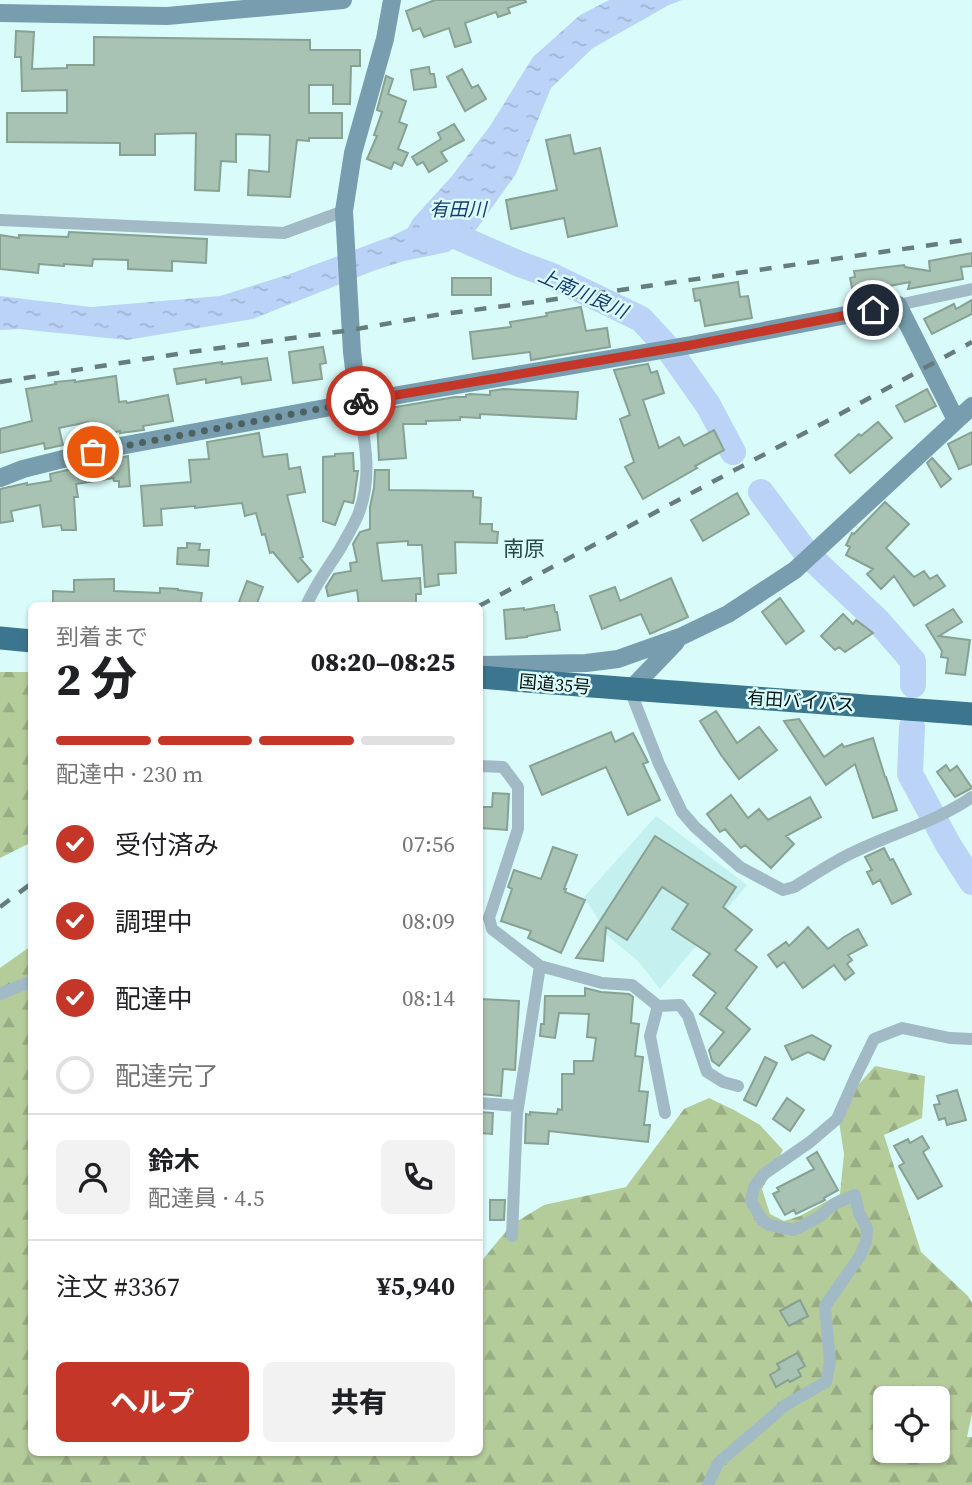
<!DOCTYPE html>
<html lang="ja">
<meta charset="utf-8">
<style>
body{margin:0;font-family:"Source Serif 4","Noto Sans JP",serif;background:#f2f2f2;color:#202124;height:100vh;display:flex;flex-direction:column;font-size:26px;white-space:nowrap}
*{box-sizing:border-box;margin:0}
p{font-size:23px;color:#757577}
.icon{flex:none;width:38px;height:38px;fill:none;stroke:currentColor;stroke-width:2;stroke-linecap:round;stroke-linejoin:round}
.map{position:relative;flex:1;overflow:hidden}
.drawer{position:absolute;left:28px;top:602px;width:455px;height:854px;display:flex;flex-direction:column;background:#fff;border-radius:10px;box-shadow:0 2px 5px #0004}
.drawer>*{flex:none}
.tools{position:absolute;left:873px;top:1386px;display:grid;gap:14px}
.tools a{display:grid;place-items:center;width:77px;height:77px;border-radius:10px;background:#fff;box-shadow:0 2px 5px #0004;font-size:35px}
.pin{position:absolute;display:grid;place-items:center;width:60px;height:60px;color:#fff;margin:-30px;border:4px solid #fff;border-radius:50%;box-shadow:0 2px 7px #0007}
.courier{position:absolute;display:grid;place-items:center;width:70px;height:70px;margin:-35px;border:5px solid #c43728;border-radius:50%;background:#fff;color:#222;box-shadow:0 2px 9px #0007}
.head em{font-style:normal;font-weight:800}
.head div{display:flex;flex-direction:column-reverse}
.head{display:flex;align-items:center;justify-content:space-between;height:119px;padding:0 28px}
h1{font-size:46px;font-weight:800;line-height:52px}
.bar{display:grid;grid-template-columns:repeat(4,1fr);gap:10px 7px;align-content:center;height:84px;padding:0 28px}
.bar i{height:9px;border-radius:5px;background:#e0e0e0}
.bar .on{background:#c43728}
.bar p{grid-column:span 4}
.line{display:flex;align-items:center;gap:18px;padding:0 28px;border-top:2px solid #e0e0e0}
.line div{flex:1}
.round{display:grid;place-items:center;flex:none;width:74px;height:74px;border-radius:10px;background:#f2f2f2}
ol{padding:0 28px;list-style:none}
li{display:flex;align-items:center;gap:21px;height:77px}
li p{margin-inline-start:auto}
li .icon{padding:7px;border-radius:50%;background:#c43728;color:#fff;stroke-width:4}
li:last-child{color:#757577}
li i{width:38px;height:38px;border:4px solid #e0e0e0;border-radius:50%}
.primary-button{display:flex;gap:14px;margin-top:auto;padding:14px 28px}
.primary-button a{flex:1;height:80px;border-radius:10px;background:#c43728;color:#fff;font-size:28px;font-weight:800;line-height:80px;text-align:center}
.primary-button a+a{background:#f2f2f2;color:#202124}
.map>svg:first-child{display:block}
</style>
<div class="map">
<svg width="972" height="1485" viewBox="0 0 972 1485">
<defs>
<pattern id="forest-firs" width="22" height="20" patternUnits="userSpaceOnUse" patternTransform="scale(1.75)"><rect width="22" height="20" fill="#b4cb9a"/><path d="M5 1l3.5 6h-7zM16 11l3.5 6h-7z" fill="#99ad84"/></pattern>
<pattern id="water-ripples" width="26" height="14" patternUnits="userSpaceOnUse" patternTransform="scale(1.75)"><rect width="26" height="14" fill="#bcd3f8"/><path d="M2 4q2-2 4 0t4 0M15 11q2-2 4 0t4 0" fill="none" stroke="#a0b4d3"/></pattern>
</defs>
<rect width="100%" height="100%" fill="#d9fcfb"/>
<!-- built -->
<path fill="#c4f1ef" d="M 656,816 L 747,885 L 660,989 L 638,961 L 609,937 L 584,897 Z"/>
<!-- forest -->
<path fill="url(#forest-firs)" fill-rule="evenodd" d="M 0,672 L 31,672 L 32,842 L 0,858 Z
M 31,946 L 32,1452 L 480,1452 L 480,1263 L 511,1225 L 544,1205 L 626,1187 L 684,1109 L 709,1098 L 734,1110 L 760,1125 L 783,1150 L 762,1189 L 770,1214 L 784,1221 L 800,1216 L 840,1194 L 844,1154 L 837,1109 L 875,1066 L 925,1076 L 922,1118 L 884,1135 L 921,1252 L 968,1296 L 972,1303 L 972,1414 L 967,1437 L 972,1437 L 972,1485 L 0,1485 L 0,968 ZM 886,1398 L 938,1398 L 938,1451 L 886,1451 Z"/>
<!-- water -->
<path fill="url(#water-ripples)" d="M 609,0 L 682,0 L 669,5 L 593,48 L 551,88 L 516,174 L 473,234 L 448,252 L 404,261 L 373,271 L 253,319 L 127,340 L 19,329 L 0,330 L 0,296 L 91,307 L 220,296 L 287,275 L 392,236 L 408,228 L 413,219 L 452,176 L 490,126 L 533,57 L 580,15 Z"/>
<g fill="none" stroke-linecap="round" stroke-linejoin="round">
<!-- river -->
<path stroke="#bcd3f8" stroke-width="26" d="M 432,230 L 451,234 L 517,263 L 550,275 L 641,319 L 668,348 L 708,405 L 733,452
M 761,492 L 807,554 L 878,621 L 913,661 L 913,685
M 912,727 L 910,774 L 949,846 L 972,882"/>
</g>
<!-- building -->
<path fill="#a8c3b4" stroke="#87a193" stroke-width="2" d="M 435,0 L 525,0 L 526,2 L 508,8 L 510,13 L 498,17 L 496,12 L 465,23 L 471,42 L 455,47 L 449,28 L 424,37 L 420,28 L 413,31 L 406,11 Z
M 16,31 L 34,32 L 32,69 L 67,68 L 67,65 L 94,65 L 94,37 L 310,40 L 310,50 L 360,50 L 360,66 L 351,66 L 350,104 L 333,104 L 333,85 L 309,85 L 309,113 L 342,113 L 342,138 L 309,138 L 309,141 L 297,140 L 290,197 L 248,195 L 249,170 L 269,172 L 270,135 L 236,134 L 236,162 L 221,161 L 219,191 L 195,190 L 196,133 L 155,134 L 155,155 L 120,155 L 120,143 L 7,142 L 7,113 L 67,113 L 67,90 L 22,91 L 21,57 L 15,57 Z
M 429,67 L 430,74 L 434,74 L 436,87 L 414,90 L 411,70 Z
M 462,69 L 472,88 L 478,85 L 486,99 L 465,111 L 447,77 Z
M 386,76 L 393,79 L 388,94 L 406,101 L 399,122 L 407,125 L 398,149 L 408,153 L 402,166 L 394,162 L 391,169 L 367,159 L 377,136 L 374,135 L 382,112 L 377,110 Z
M 454,124 L 464,140 L 441,152 L 447,161 L 429,172 L 423,162 L 417,165 L 412,157 L 441,139 L 438,133 Z
M 570,135 L 574,154 L 600,148 L 617,226 L 568,237 L 564,218 L 511,229 L 506,200 L 557,190 L 546,140 Z
M 69,232 L 207,239 L 206,263 L 172,261 L 172,271 L 128,269 L 128,260 L 93,259 L 92,266 L 64,264 L 64,266 L 39,264 L 38,273 L 0,269 L 0,235 L 19,238 L 19,235 L 68,237 Z
M 972,253 L 972,266 L 961,267 L 963,279 L 908,289 L 910,282 L 853,293 L 850,278 L 855,277 L 854,271 L 904,265 L 905,267 L 930,271 L 929,261 Z
M 452,278 L 491,278 L 491,295 L 452,295 Z
M 738,282 L 740,297 L 748,296 L 752,318 L 705,326 L 700,300 L 695,301 L 693,289 Z
M 972,300 L 972,314 L 932,334 L 924,319 L 954,304 L 956,309 Z
M 581,307 L 586,331 L 607,328 L 610,347 L 531,360 L 530,352 L 473,359 L 470,332 L 511,327 L 510,322 L 547,316 L 546,313 Z
M 323,347 L 326,363 L 320,364 L 322,379 L 293,383 L 289,352 Z
M 267,358 L 271,380 L 242,384 L 241,377 L 206,383 L 206,379 L 177,384 L 174,369 L 222,362 L 222,364 Z
M 648,364 L 651,373 L 657,371 L 664,393 L 643,400 L 659,448 L 679,437 L 684,446 L 714,430 L 724,450 L 695,466 L 697,468 L 643,499 L 625,467 L 634,462 L 620,419 L 630,415 L 614,370 Z
M 116,376 L 119,402 L 126,401 L 127,403 L 168,395 L 173,421 L 143,426 L 144,430 L 120,433 L 120,431 L 92,437 L 88,422 L 59,428 L 63,445 L 45,449 L 44,443 L 0,453 L 0,429 L 32,421 L 26,389 L 56,384 L 55,382 L 75,380 L 75,382 Z
M 503,389 L 578,392 L 576,419 L 480,414 L 480,418 L 460,417 L 460,420 L 426,421 L 426,424 L 403,424 L 406,458 L 379,460 L 377,422 L 373,422 L 372,411 L 455,397 L 466,397 L 466,395 L 470,394 L 490,395 L 490,391 Z
M 927,389 L 936,406 L 905,422 L 896,406 Z
M 878,422 L 892,438 L 850,473 L 835,455 L 859,434 L 861,436 Z
M 972,432 L 972,464 L 959,469 L 948,444 Z
M 259,433 L 263,457 L 287,454 L 289,469 L 300,467 L 305,492 L 287,495 L 303,557 L 300,558 L 311,571 L 298,582 L 273,552 L 270,553 L 265,534 L 262,535 L 256,513 L 245,516 L 242,503 L 195,508 L 195,506 L 161,509 L 162,525 L 144,526 L 141,486 L 191,482 L 189,460 L 209,459 L 207,442 Z
M 353,453 L 354,471 L 358,471 L 354,499 L 353,503 L 344,501 L 335,525 L 323,521 L 323,457 L 335,456 L 335,454 Z
M 128,456 L 130,486 L 119,487 L 119,481 L 114,481 L 113,478 L 76,484 L 78,497 L 74,497 L 76,530 L 62,530 L 61,525 L 43,527 L 40,505 L 11,511 L 13,521 L 0,523 L 0,489 L 27,483 L 27,485 L 51,481 L 50,474 Z
M 932,458 L 951,479 L 941,487 L 927,463 Z
M 375,470 L 389,470 L 389,490 L 473,491 L 473,497 L 481,498 L 480,524 L 492,524 L 492,531 L 498,532 L 497,543 L 455,542 L 456,573 L 438,574 L 439,585 L 425,587 L 422,545 L 408,545 L 408,541 L 377,543 L 382,581 L 420,578 L 421,594 L 416,594 L 416,603 L 390,606 L 359,606 L 357,590 L 328,596 L 326,587 L 334,574 L 351,571 L 350,563 L 357,562 L 353,544 L 360,532 L 370,529 L 370,507 L 374,488 Z
M 737,493 L 749,514 L 703,541 L 691,520 Z
M 885,502 L 909,524 L 886,548 L 914,577 L 924,571 L 930,579 L 937,575 L 945,586 L 914,606 L 894,576 L 881,589 L 867,574 L 873,569 L 846,555 L 850,547 L 846,545 L 852,533 L 854,534 Z
M 187,543 L 200,544 L 199,550 L 209,550 L 208,566 L 177,564 L 178,548 L 187,548 Z
M 671,578 L 688,617 L 650,634 L 641,614 L 602,629 L 590,596 L 615,587 L 620,601 Z
M 114,579 L 114,591 L 160,593 L 160,588 L 178,589 L 178,590 L 202,593 L 200,606 L 177,603 L 177,606 L 53,606 L 53,591 L 74,592 L 74,580 Z
M 247,581 L 263,587 L 256,606 L 247,606 L 239,602 Z
M 780,598 L 804,631 L 786,644 L 762,612 Z
M 554,605 L 555,612 L 557,612 L 560,630 L 527,636 L 527,637 L 506,639 L 504,610 L 524,608 L 524,610 Z
M 953,609 L 962,622 L 939,636 L 970,640 L 965,675 L 946,673 L 948,658 L 941,657 L 942,651 L 926,625 Z
M 843,614 L 853,624 L 856,620 L 873,633 L 845,652 L 839,647 L 835,650 L 821,636 Z
M 716,711 L 737,743 L 759,727 L 777,750 L 739,779 L 721,755 L 700,721 Z
M 799,719 L 824,757 L 842,744 L 844,747 L 873,738 L 885,777 L 886,777 L 897,810 L 873,818 L 855,764 L 826,785 L 784,721 Z
M 611,732 L 615,742 L 633,733 L 648,762 L 643,764 L 660,800 L 628,815 L 606,767 L 542,795 L 530,766 Z
M 946,765 L 950,771 L 957,766 L 972,788 L 955,797 L 937,772 Z
M 493,793 L 509,794 L 507,830 L 481,828 L 482,807 L 492,807 Z
M 731,795 L 748,818 L 759,809 L 768,820 L 810,797 L 821,817 L 786,836 L 794,844 L 771,868 L 745,845 L 741,848 L 725,829 L 720,832 L 707,814 Z
M 655,836 L 736,887 L 723,907 L 752,930 L 735,950 L 757,967 L 726,1008 L 750,1029 L 719,1066 L 712,1061 L 709,1050 L 724,1032 L 700,1014 L 716,993 L 693,975 L 710,954 L 672,929 L 688,904 L 662,887 L 627,940 L 606,927 L 603,961 L 576,958 Z
M 553,847 L 577,855 L 564,889 L 566,889 L 565,892 L 585,900 L 561,953 L 528,938 L 531,931 L 501,921 L 512,889 L 508,887 L 514,870 L 541,879 Z
M 884,848 L 890,860 L 893,859 L 911,894 L 892,904 L 880,880 L 873,884 L 867,872 L 872,870 L 865,857 Z
M 808,927 L 828,949 L 844,937 L 858,929 L 867,945 L 848,955 L 852,960 L 847,964 L 854,973 L 845,980 L 834,965 L 803,988 L 784,962 L 777,967 L 768,955 L 786,942 L 789,946 Z
M 585,988 L 601,992 L 629,994 L 633,997 L 631,1023 L 639,1024 L 635,1056 L 643,1057 L 639,1091 L 648,1092 L 644,1125 L 650,1125 L 648,1142 L 549,1131 L 548,1144 L 525,1143 L 526,1114 L 530,1115 L 530,1112 L 557,1114 L 558,1109 L 562,1110 L 562,1074 L 574,1074 L 574,1061 L 593,1061 L 596,1038 L 587,1037 L 589,1014 L 559,1013 L 555,1038 L 540,1036 L 541,1024 L 544,1024 L 545,996 L 585,996 Z
M 480,999 L 519,1001 L 515,1070 L 503,1069 L 501,1096 L 480,1094 Z
M 812,1035 L 831,1046 L 824,1060 L 808,1052 L 792,1060 L 785,1046 Z
M 765,1057 L 777,1063 L 756,1106 L 744,1100 Z
M 957,1090 L 966,1120 L 947,1125 L 945,1118 L 939,1120 L 934,1105 L 940,1104 L 937,1096 Z
M 787,1098 L 804,1110 L 790,1131 L 773,1119 Z
M 480,1112 L 493,1113 L 492,1134 L 480,1133 Z
M 922,1136 L 929,1148 L 923,1152 L 942,1186 L 918,1199 L 899,1166 L 904,1163 L 894,1146 L 908,1139 L 910,1143 Z
M 817,1152 L 838,1190 L 824,1198 L 825,1200 L 796,1214 L 794,1210 L 785,1215 L 773,1194 L 779,1191 L 777,1188 L 814,1169 L 807,1158 Z
M 490,1200 L 505,1200 L 504,1220 L 490,1220 Z
M 800,1300 L 808,1316 L 789,1326 L 780,1311 Z
M 797,1353 L 805,1366 L 798,1370 L 801,1376 L 790,1382 L 788,1380 L 776,1387 L 770,1375 L 780,1369 L 777,1364 Z"/>
<g fill="none" stroke-linecap="round" stroke-linejoin="round">
<!-- street -->
<path stroke="#a1bac5" stroke-width="12" d="M 0,220 L 284,233 L 344,211
M 898,305 L 972,289
M 306,606 C 315,585 328,568 340,549 C 346,538 353,527 358,515 C 373,478 365,440 358,402
M 630,690 L 659,764 L 682,812 L 695,827 L 740,867 L 783,890 L 794,887 C 814,875 834,861 854,852 C 893,833 936,822 972,797
M 480,766 L 503,767 L 518,787 L 518,829 L 489,918 L 492,929 L 540,966 L 602,983 L 632,985 L 658,1006 L 680,1005 L 688,1016 L 707,1072 L 723,1082 L 738,1086
M 0,994 L 32,981
M 658,1006 L 650,1036 L 665,1113
M 480,1103 L 518,1106
M 512,1236 L 517,1114 L 540,966
M 708,1485 L 718,1463 L 787,1404 L 826,1382 L 830,1362 L 825,1306 L 860,1256 L 866,1242 L 867,1229 L 859,1213 L 855,1195 L 834,1204 L 819,1217 L 794,1230 L 769,1225 L 762,1220 L 751,1201 L 754,1187 L 764,1174 L 810,1142 L 837,1119 L 857,1074 L 874,1039 L 902,1028 L 950,1038 L 972,1039"/>
<!-- secondary -->
<path stroke="#779dae" stroke-width="18" d="M 0,13 L 167,16 L 343,0
M 358,402 L 352,352 L 344,211 L 353,153 L 385,39 L 392,0
M 0,478 L 23,469 L 71,457 L 115,447 L 358,402 L 691,345 L 898,305 L 956,420
M 480,665 L 586,663 L 618,659 L 680,637 L 728,614 L 795,570 L 972,406
M 630,690 L 676,642"/>
<!-- highway -->
<path stroke="#3c768e" stroke-width="23" d="M 0,638 L 32,641
M 480,677 C 644,691 808,701 972,714"/>
<!-- rail -->
<path stroke="#677d7d" stroke-width="4.5" stroke-dasharray="12 12" stroke-linecap="butt" d="M 0,382 L 190,352 L 351,330 L 436,315 L 579,296 L 972,239
M 479,606 L 829,420 L 972,342
M 0,907 L 32,883"/>
</g>
<g fill="none" stroke-linecap="round" stroke-linejoin="round">
<!-- done -->
<path stroke="#4e6161" stroke-width="7" stroke-dasharray="0 12.6" d="M 93,452 L 361,401"/>
<!-- route -->
<path stroke="#c43728" stroke-width="9" d="M 361,401 L 691,345 L 873,310"/>
</g>
<g text-anchor="middle" dominant-baseline="central" stroke-width="5" stroke-linejoin="round" paint-order="stroke">
<!-- street labels -->
<g font-size="18" fill="#030e0e" stroke="#d9fcfb">
<text transform="translate(555 684) rotate(5)">国道35号</text>
<text transform="translate(801 701) rotate(4)">有田バイパス</text>
</g>
<!-- water labels -->
<g font-size="19" font-style="italic" fill="#193a70" stroke="#d9fcfb">
<text x="458" y="209">有田川</text>
<text transform="translate(583 293) rotate(24)">上南川良川</text>
</g>
<!-- quarter labels -->
<g font-size="21" fill="#294746" stroke="#d9fcfb">
<text x="524" y="548">南原</text>
</g>
</g>
</svg>
<div class="tools">
<a><svg class="icon" aria-label="locate" viewBox="0 0 24 24"><circle cx="12" cy="12" r="6"/><path d="M12 2v4M12 18v4M2 12h4M18 12h4"/></svg></a>
</div>
<div class="pin" style="left:93px;top:452px;background:#ea580c"><svg class="icon" aria-label="bag" viewBox="0 0 24 24"><path d="M5 8h14l-1 12H6zM9 8a3 3 0 0 1 6 0"/></svg></div>
<div class="pin" style="left:873px;top:310px;background:#1f2937"><svg class="icon" aria-label="home" viewBox="0 0 24 24"><path d="M3 11l9-7 9 7M6 9v11h12V9"/></svg></div>
<div class="courier" style="left:361px;top:401px"><svg class="icon" aria-label="bike" viewBox="0 0 24 24"><circle cx="6" cy="16" r="4"/><circle cx="18" cy="16" r="4"/><path d="M6 16l4-8h5l3 8M10 8l3 8H6M13 5h3"/></svg></div>
<section class="drawer">
<div class="head"><div><h1>2 分</h1><p>到着まで</p></div><em>08:20–08:25</em></div>
<div class="bar"><i class="on"></i><i class="on"></i><i class="on"></i><i></i><p>配達中 · 230 m</p></div>
<ol>
<li><svg class="icon" aria-label="check" viewBox="0 0 24 24"><path d="M5 12l5 5 9-10"/></svg>受付済み<p>07:56</p></li>
<li><svg class="icon" aria-label="check" viewBox="0 0 24 24"><path d="M5 12l5 5 9-10"/></svg>調理中<p>08:09</p></li>
<li><svg class="icon" aria-label="check" viewBox="0 0 24 24"><path d="M5 12l5 5 9-10"/></svg>配達中<p>08:14</p></li>
<li><i></i>配達完了</li>
</ol>
<div class="line" style="height:126px"><a class="round"><svg class="icon" aria-label="person" viewBox="0 0 24 24"><circle cx="12" cy="8" r="4"/><path d="M4 21q1-7 8-7t8 7"/></svg></a><div><b>鈴木</b><p>配達員 · 4.5</p></div><a class="round"><svg class="icon" aria-label="phone" viewBox="0 0 24 24"><path d="M5 4h4l2 5-3 2q2 4 5 5l2-3 5 2v4C11 20 4 13 5 4z"/></svg></a></div>
<div class="line" style="height:91px"><div>注文 #3367</div><b>¥5,940</b></div>
<div class="primary-button"><a>ヘルプ</a><a>共有</a></div>
</section>
</div>
